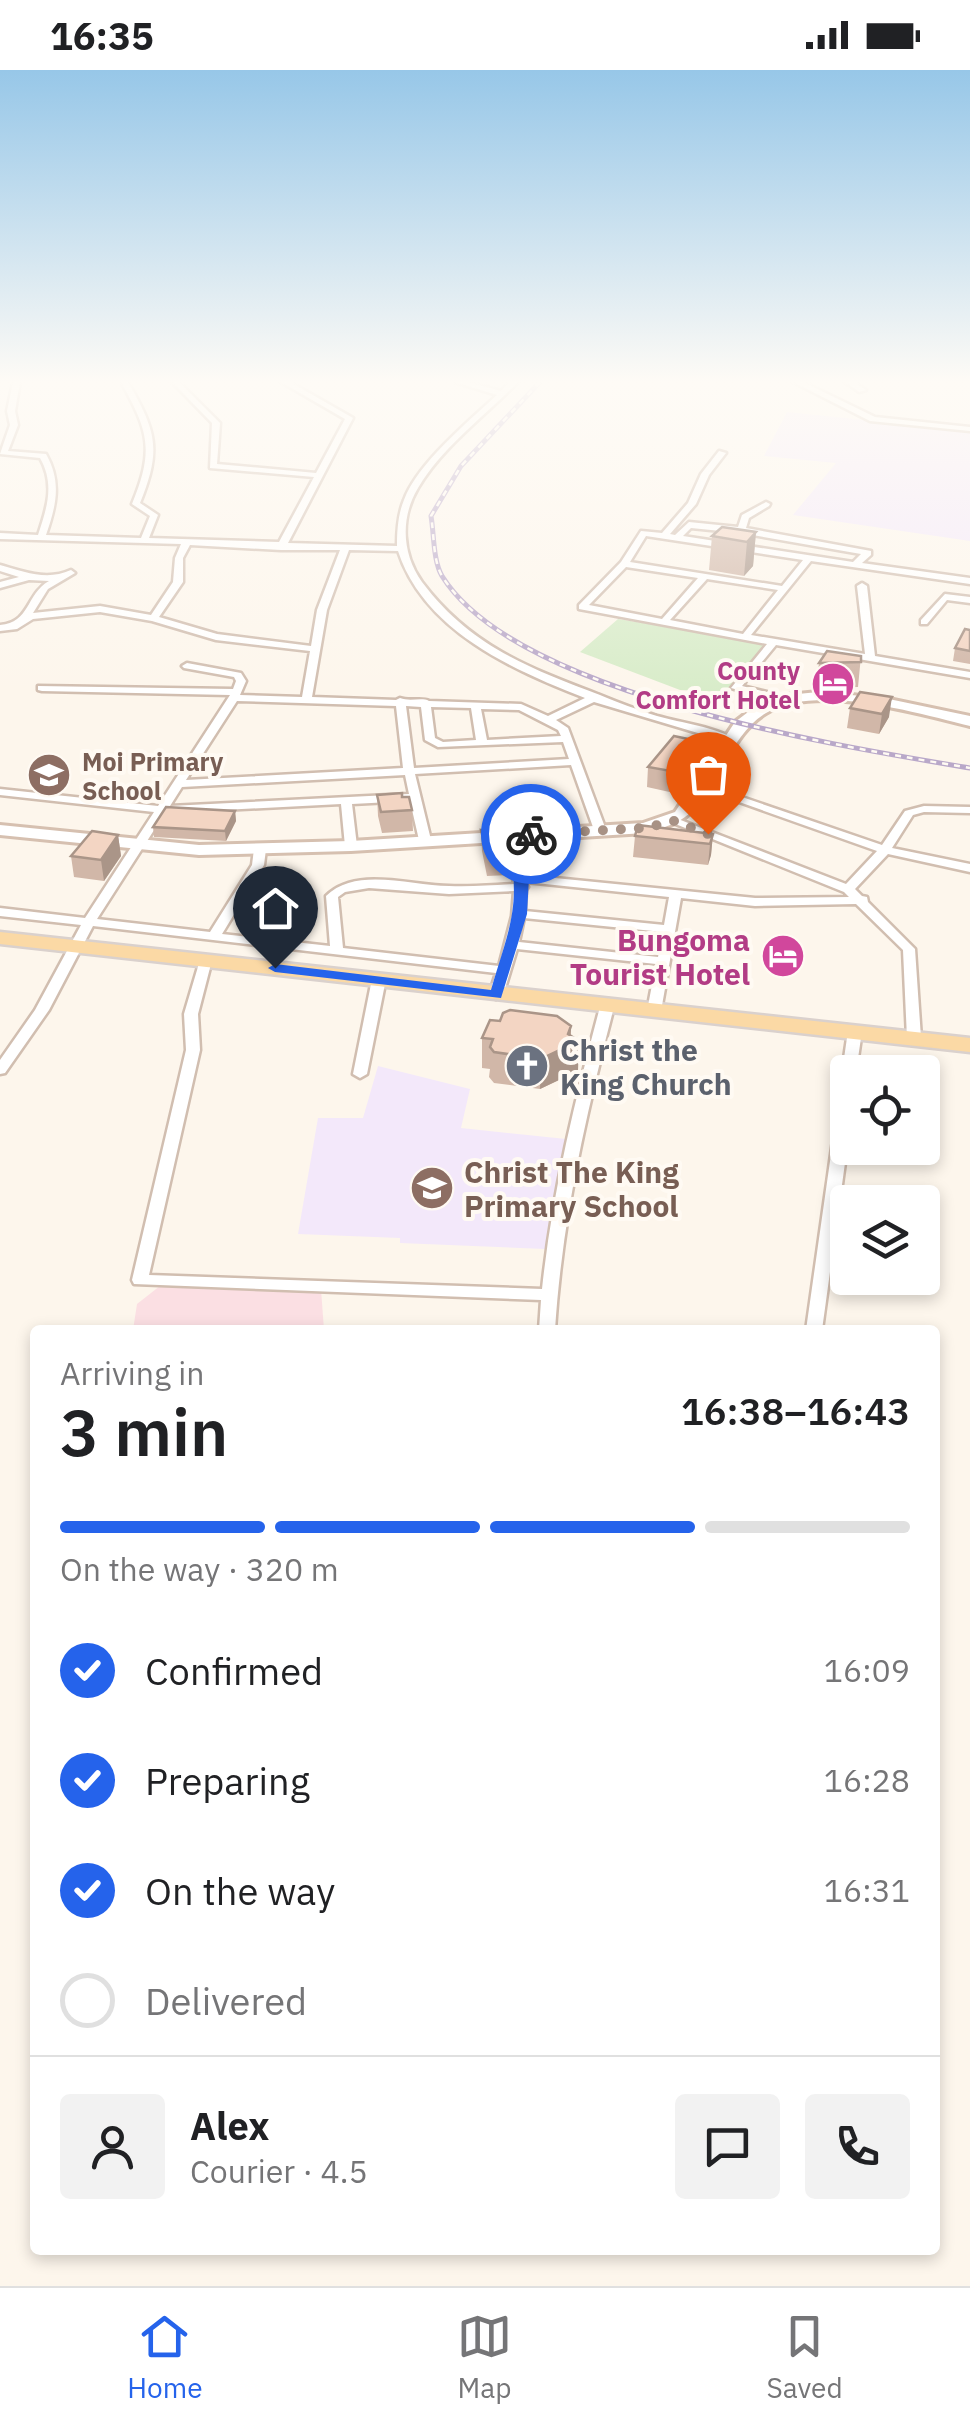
<!DOCTYPE html>
<meta charset="utf-8">
<style>
body{margin:0;font-family:"IBM Plex Sans",sans-serif;background:#f2f2f2;color:#202124;height:100vh;display:flex;flex-direction:column;font-size:38px;white-space:nowrap}
*{box-sizing:border-box;margin:0}
p{font-size:32px;color:#757577}
.icon{flex:none;width:55px;height:55px;fill:none;stroke:currentColor;stroke-width:2;stroke-linecap:round;stroke-linejoin:round}
.map{position:relative;flex:1;overflow:hidden}
.details{position:absolute;left:30px;top:1255px;width:910px;height:930px;display:flex;flex-direction:column;background:#fff;border-radius:10px;box-shadow:0 5px 15px #0003}
.details>*{flex:none}
.buttons{position:absolute;left:830px;top:985px;display:grid;gap:20px}
.buttons a{display:grid;place-items:center;width:110px;height:110px;border-radius:10px;background:#fff;box-shadow:0 5px 15px #0003;font-size:50px}
.pin{position:absolute;display:grid;place-items:center;width:85px;height:85px;color:#fff;margin:-102px -42px;border-radius:50% 50% 50% 0;rotate:-45deg;box-shadow:0 0 10px #0007}
.pin .icon{rotate:45deg}
.courier{position:absolute;display:grid;place-items:center;width:100px;height:100px;margin:-50px;border:8px solid #2563eb;border-radius:50%;background:#fff;color:#222;box-shadow:0 2px 12px #0007}
.head em{font-style:normal;font-weight:600}
.head div{display:flex;flex-direction:column-reverse}
.head{display:flex;align-items:center;justify-content:space-between;height:170px;padding:0 30px}
h1{font-size:65px;font-weight:600;line-height:75px}
.bar{display:grid;grid-template-columns:repeat(4,1fr);gap:15px 10px;align-content:center;height:120px;padding:0 30px}
.bar i{height:12px;border-radius:8px;background:#e0e0e0}
.bar .active{background:#2563eb}
.bar p{grid-column:span 4}
.line{display:flex;align-items:center;gap:25px;padding:0 30px;border-top:2px solid #e0e0e0}
.line div{flex:1}
.round{display:grid;place-items:center;flex:none;width:105px;height:105px;border-radius:10px;background:#f2f2f2}
ol{padding:0 30px;list-style:none}
li{display:flex;align-items:center;gap:30px;height:110px}
li p{margin-inline-start:auto}
li .icon{padding:10px;border-radius:50%;background:#2563eb;color:#fff;stroke-width:4}
li:last-child{color:#757577}
li i{width:55px;height:55px;border:5px solid #e0e0e0;border-radius:50%}
.status{display:flex;justify-content:space-between;align-items:center;height:70px;padding:0 50px;background:#fff;direction:ltr}
.status svg{height:28px;fill:currentColor}
.dock{display:flex;justify-content:space-around;align-items:center;height:140px;border-top:2px solid #e0e0e0;background:#fff;font-size:28px;color:#757577}
.dock a{display:grid;justify-items:center;gap:5px}
.dock .active{color:#2563eb}
.map>svg:first-child{display:block}
</style>
<div class="status"><b>16:35</b><svg viewBox="0 0 49 12"><path d="M0 12V9h3v3zM5 12V6h3v6zM10 12V3h3v9zM15 12V0h3v12zM26 1h20v11H26zM47 4h2v5h-2z"/></svg></div>
<div class="map">
<svg width="970" height="2216" viewBox="0 0 970 2216">
<rect width="100%" height="100%" fill="#fdf6ec"/>
<!-- education -->
<path fill="#f3e8fa" d="M 787,342 L 970,361 L 970,471 L 793,445 L 836,393 L 764,386 Z
M 378,996 L 470,1019 L 461,1058 L 566,1069 L 545,1179 L 400,1173 L 400,1168 L 298,1164 L 318,1048 L 363,1048 Z"/>
<!-- medical -->
<path fill="#fbdfe3" d="M 165,1212 L 321,1219 L 324,1260 L 133,1260 L 137,1234 Z"/>
<!-- green -->
<path fill="#d8ecc9" d="M 618,549 L 767,573 L 728,622 L 680,620 L 580,582 Z"/>
<g fill="none" stroke-linecap="round" stroke-linejoin="round">
<!-- street casing -->
<g stroke="#d1beb0" stroke-width="5">
<path id="street" d="M 13,312 L 20,312 L 15,341 L 18,355 L 8,381 L 46,384 C 62,412 56,436 46,465 L 141,468 L 150,446 L 132,434 C 154,380 149,362 121,312 L 128,312 C 156,361 162,379 140,433 L 158,445 L 149,468 L 279,472 L 314,407 L 210,398 L 212,353 L 172,312 L 179,312 L 220,353 L 217,394 L 316,403 L 345,349 L 281,312 L 290,312 L 353,348 L 288,473 L 397,476 C 397,461 398,444 404,430 C 417,394 469,351 497,325 L 455,312 L 468,312 L 501,321 L 510,312 L 518,312 C 485,346 442,377 418,418 C 400,448 402,484 422,512 C 470,576 529,598 600,625 C 617,632 638,640 657,646 C 682,653 715,657 737,670 L 728,672 L 594,632 L 556,650 L 568,658 L 606,760 L 600,763 L 594,760 L 571,695 L 415,704 L 431,770 L 425,773 L 419,770 L 410,731 L 352,734 L 357,776 L 351,779 L 345,776 L 341,734 L 165,743 L 97,849 L 210,862 L 252,795 L 254,779 L 260,775 L 266,779 L 264,795 L 222,864 L 330,876 L 326,826 C 356,796 412,816 449,816 C 471,817 492,815 514,814 L 506,765 L 512,762 L 518,765 L 525,805 L 755,828 L 849,827 L 844,822 L 668,751 L 674,748 L 678,749 L 846,814 L 877,781 L 694,716 L 696,714 L 704,714 L 882,775 L 905,741 L 924,736 L 970,737 L 970,743 L 924,742 L 913,745 L 892,778 L 970,794 L 970,802 L 888,784 L 855,819 L 862,826 L 867,827 L 868,832 L 915,879 L 921,968 L 919,971 L 909,971 L 907,968 L 903,880 L 856,834 L 755,836 L 681,828 L 661,941 L 654,945 L 647,941 L 656,894 L 517,879 L 503,925 L 496,929 L 489,925 L 496,903 L 93,856 L 49,940 L 5,1003 L 0,1004 L 0,990 L 35,940 L 81,855 L 0,846 L 0,838 L 85,848 L 154,742 L 0,725 L 0,719 L 158,736 L 230,625 L 42,621 L 38,620 L 38,616 L 233,619 L 236,611 L 234,607 L 184,598 L 182,596 L 187,593 L 241,603 L 246,611 L 240,625 L 302,627 L 310,581 L 216,570 L 152,551 L 100,542 L 33,549 L 17,559 L 0,561 L 0,555 C 30,553 26,524 49,511 L 29,510 L 0,518 L 0,512 L 19,507 L 0,501 L 0,495 C 25,502 47,511 71,500 L 75,503 L 48,519 L 33,543 L 100,536 L 151,545 L 173,512 L 175,488 L 181,474 L 0,469 L 0,463 L 38,465 C 47,438 55,414 40,388 L 0,384 L 10,355 L 7,341 ZM 190,475 L 281,480 L 340,480 L 317,540 L 311,576 L 217,564 L 159,547 L 183,512 L 183,488 ZM 349,480 L 398,481 C 424,561 513,600 585,628 L 548,646 L 521,634 L 429,631 C 422,627 410,632 400,628 L 396,630 L 312,627 L 327,540 ZM 237,631 L 396,636 L 403,698 L 186,710 ZM 406,636 L 421,637 L 425,670 L 438,677 L 563,672 L 569,689 L 414,698 ZM 431,637 L 471,638 L 476,670 L 443,672 L 435,668 ZM 481,639 L 519,640 L 558,660 L 561,666 L 487,670 ZM 405,705 L 409,724 L 170,736 L 182,717 ZM 526,812 L 669,827 L 664,855 L 525,841 L 526,820 L 528,817 ZM 369,818 L 449,824 L 514,821 L 512,846 L 499,896 L 343,878 L 338,827 L 345,822 ZM 524,848 L 663,862 L 658,887 L 519,872 Z
M 793,312 L 803,312 L 875,347 L 970,357 L 970,361 L 870,351 Z
M 845,312 L 854,312 L 866,320 L 859,322 Z
M 719,381 L 726,383 L 709,405 L 696,434 L 670,464 L 675,465 L 689,452 L 738,457 L 742,445 L 766,432 L 770,434 L 769,436 L 749,448 L 746,458 L 871,481 L 871,485 L 862,493 L 970,508 L 970,514 L 811,491 L 751,565 L 865,584 L 857,516 L 862,513 L 867,516 L 875,586 L 970,602 L 970,608 L 776,575 L 742,616 L 791,628 L 792,630 L 787,633 L 731,618 L 767,574 L 579,539 L 579,535 L 621,492 L 641,461 L 662,463 L 688,433 L 701,404 ZM 691,458 L 741,463 L 861,484 L 853,492 L 683,466 ZM 646,466 L 803,490 L 782,516 L 630,492 ZM 626,497 L 698,508 L 662,549 L 589,535 ZM 707,509 L 778,520 L 743,564 L 670,550 Z
M 945,524 L 970,527 L 970,533 L 947,530 L 927,554 L 921,554 L 921,550 Z
M 206,886 L 212,890 L 198,944 L 200,980 L 149,1205 L 542,1219 C 552,1123 575,1030 600,937 L 602,934 L 612,934 L 614,937 C 586,1044 562,1149 555,1260 L 539,1260 L 541,1230 L 134,1214 L 132,1210 L 186,980 L 184,944 L 200,890 Z
M 379,905 L 386,909 L 367,1004 L 360,1008 L 353,1004 L 372,909 Z
M 855,957 L 862,961 L 856,1002 L 848,1002 L 848,1006 L 842,1002 L 848,961 Z
M 848,1010 L 848,1071 L 822,1260 L 806,1260 L 841,1014 Z"/>
</g>
<!-- secondary casing -->
<g stroke="#d6c0b0" stroke-width="6">
<path id="secondary" d="M 818,622 L 884,628 L 970,646 L 970,656 C 916,643 817,613 766,643 C 743,657 732,681 718,703 C 691,743 694,750 645,763 L 351,781 L 199,785 L 0,765 L 0,755 L 199,775 L 351,771 L 643,753 L 675,742 L 735,652 L 756,636 L 788,625 Z"/>
</g>
<!-- primary casing -->
<g stroke="#dad1cd" stroke-width="5">
<path id="primary" d="M 0,862 L 970,968 L 970,982 L 0,874 Z"/>
</g>
<!-- street -->
<use href="#street" fill="#fff" fill-rule="evenodd"/>
<!-- secondary -->
<use href="#secondary" fill="#fff" fill-rule="evenodd"/>
<!-- primary -->
<use href="#primary" fill="#fbd9a5" fill-rule="evenodd"/>
<!-- rail casing -->
<g stroke="#b9a8c9" stroke-width="5">
<path id="rail" d="M 540,312 L 461,396 L 431,446 C 434,463 433,491 442,506 C 516,625 838,676 970,698"/>
</g>
<!-- rail -->
<use href="#rail" stroke="#fffaf3" stroke-width="2.5" stroke-dasharray="6" stroke-linecap="butt"/>
</g>
<!-- wall -->
<path fill="#d1b7a8" d="M 756,462 L 753,496 L 744,506 L 709,500 L 712,466 Z
M 970,560 L 970,594 L 953,591 L 955,578 Z
M 861,586 L 858,617 L 816,618 L 819,593 Z
M 860,622 L 889,647 L 879,664 L 847,658 L 850,638 Z
M 697,691 L 674,723 L 647,717 L 648,697 Z
M 377,725 L 402,727 L 412,740 L 413,761 L 382,763 L 378,746 Z
M 235,741 L 236,751 L 226,771 L 154,767 L 153,757 Z
M 481,760 L 509,783 L 509,805 L 487,806 L 482,781 Z
M 713,764 L 711,785 L 708,795 L 633,787 L 635,766 Z
M 118,765 L 121,786 L 104,811 L 74,807 L 71,786 Z
M 571,956 L 571,965 L 578,1001 L 540,1019 L 494,1013 L 489,1007 L 490,999 L 482,998 L 482,968 Z"/>
<!-- shaded-wall -->
<path fill="#aa9588" d="M 756,462 L 753,496 L 744,506 L 747,472 Z
M 892,627 L 889,647 L 879,664 L 882,644 Z
M 698,671 L 697,691 L 674,723 L 676,702 Z
M 235,741 L 236,751 L 226,771 L 225,761 Z
M 713,764 L 711,785 L 708,795 L 710,774 Z
M 118,765 L 121,786 L 104,811 L 101,790 Z
M 571,956 L 570,975 L 579,971 L 578,1001 L 540,1019 L 541,989 L 568,964 Z"/>
<!-- building -->
<path fill="#f3d5c3" stroke="#aa9588" stroke-width="2.5" d="M 722,457 L 756,462 L 747,472 L 712,466 Z
M 965,559 L 970,560 L 970,581 L 955,578 Z
M 827,581 L 861,586 L 861,592 L 819,593 Z
M 860,622 L 892,627 L 882,644 L 850,638 Z
M 674,666 L 698,671 L 676,702 L 648,697 Z
M 402,723 L 402,727 L 409,727 L 412,740 L 381,742 L 377,725 Z
M 166,737 L 235,741 L 225,761 L 153,757 Z
M 638,755 L 713,764 L 710,774 L 635,766 Z
M 481,760 L 505,763 L 509,783 L 487,784 Z
M 92,761 L 118,765 L 101,790 L 71,786 Z
M 510,940 L 557,946 L 571,956 L 568,964 L 579,971 L 541,989 L 494,982 L 490,977 L 493,969 L 482,968 L 490,950 L 500,951 L 503,943 Z"/>
<!-- sky -->
<linearGradient id="sky" x2="0" y2="1"><stop stop-color="#97c7e8"/><stop offset="0.5" stop-color="#fefbf6"/><stop offset="1" stop-color="#fefbf6" stop-opacity="0"/></linearGradient>
<rect width="970" height="623" fill="url(#sky)"/>
<!-- route -->
<path fill="#2563eb" d="M 531,760 L 535,761 L 535,767 L 519,769 L 529,808 L 527,844 L 501,928 L 275,902 L 268,898 L 275,894 L 491,920 C 510,855 523,834 506,765 Z"/>
<g fill="none" stroke-linecap="round" stroke-linejoin="round">
<!-- done -->
<path stroke="#a89285" stroke-width="10" stroke-dasharray="0 18" d="M 531,764 L 645,758 L 674,751 L 708,764"/>
</g>
<!-- icons -->
<defs>
<g id="hotel-disc" transform="scale(2.25)"><circle r="9.5" fill="#d1479c" stroke="#fffaf3"/><path d="M-6-4.5h1.5V1H6V5H4.5V3h-9V5H-6ZM-4 0a1.8 1.8 0 1 1 3.6 0ZM.5 0V-2.5h3Q6-2.5 6 0Z" fill="#fff"/></g>
<g id="school-disc" transform="scale(2.25)"><circle r="9.5" fill="#8d6e63" stroke="#fffaf3"/><path d="M0-5L7-2L0 1L-7-2ZM-4 1L0 2.5L4 1V4Q0 6-4 4Z" fill="#fff"/></g>
<g id="church-disc" transform="scale(2.25)"><circle r="9.5" fill="#6b7280" stroke="#fffaf3"/><path d="M-1.2-6h2.4v3.5h3.3v2.4h-3.3V6h-2.4V-.1h-3.3v-2.4h3.3Z" fill="#fff"/></g>
</defs>
<g fill-rule="evenodd">
<use href="#hotel-disc" x="833" y="614"/>
<use href="#school-disc" x="49" y="705"/>
<use href="#hotel-disc" x="783" y="886"/>
<use href="#church-disc" x="527" y="996"/>
<use href="#school-disc" x="432" y="1118"/>
</g>
<g text-anchor="middle" dominant-baseline="central" stroke-width="8" stroke-linejoin="round" paint-order="stroke">
<!-- far-hotel labels -->
<g font-size="25" font-weight="bold" fill="#b23c85" stroke="#fffaf3" text-anchor="end">
<text x="800" y="600">County<tspan x="800" dy="29">Comfort Hotel</tspan></text>
</g>
<!-- far-education labels -->
<g font-size="25" font-weight="bold" fill="#785e54" stroke="#fffaf3" text-anchor="start">
<text x="82" y="691">Moi Primary<tspan x="82" dy="29">School</tspan></text>
</g>
<!-- hotel labels -->
<g font-size="30" font-weight="bold" fill="#b23c85" stroke="#fffaf3" text-anchor="end">
<text x="750" y="869">Bungoma<tspan x="750" dy="34">Tourist Hotel</tspan></text>
</g>
<!-- worship labels -->
<g font-size="30" font-weight="bold" fill="#5b616d" stroke="#fffaf3" text-anchor="start">
<text x="560" y="979">Christ the<tspan x="560" dy="34">King Church</tspan></text>
</g>
<!-- education labels -->
<g font-size="30" font-weight="bold" fill="#785e54" stroke="#fffaf3" text-anchor="start">
<text x="464" y="1101">Christ The King<tspan x="464" dy="34">Primary School</tspan></text>
</g>
</g>
</svg>
<div class="buttons">
<a><svg class="icon" aria-label="locate" viewBox="0 0 24 24"><circle cx="12" cy="12" r="6"/><path d="M12 2v4M12 18v4M2 12h4M18 12h4"/></svg></a>
<a><svg class="icon" aria-label="layers" viewBox="0 0 24 24"><path d="M12 4l9 5-9 5-9-5zM3 14l9 5 9-5"/></svg></a>
</div>
<div class="pin" style="left:708px;top:764px;background:#ea580c"><svg class="icon" aria-label="bag" viewBox="0 0 24 24"><path d="M5 8h14l-1 12H6zM9 8a3 3 0 0 1 6 0"/></svg></div>
<div class="pin" style="left:275px;top:898px;background:#1f2937"><svg class="icon" aria-label="home" viewBox="0 0 24 24"><path d="M3 11l9-7 9 7M6 9v11h12V9"/></svg></div>
<div class="courier" style="left:531px;top:764px"><svg class="icon" aria-label="bike" viewBox="0 0 24 24"><circle cx="6" cy="16" r="4"/><circle cx="18" cy="16" r="4"/><path d="M6 16l4-8h5l3 8M10 8l3 8H6M13 5h3"/></svg></div>
<section class="details">
<div class="head"><div><h1>3 min</h1><p>Arriving in</p></div><em>16:38–16:43</em></div>
<div class="bar"><i class="active"></i><i class="active"></i><i class="active"></i><i></i><p>On the way · 320 m</p></div>
<ol>
<li><svg class="icon" aria-label="check" viewBox="0 0 24 24"><path d="M5 12l5 5 9-10"/></svg>Confirmed<p>16:09</p></li>
<li><svg class="icon" aria-label="check" viewBox="0 0 24 24"><path d="M5 12l5 5 9-10"/></svg>Preparing<p>16:28</p></li>
<li><svg class="icon" aria-label="check" viewBox="0 0 24 24"><path d="M5 12l5 5 9-10"/></svg>On the way<p>16:31</p></li>
<li><i></i>Delivered</li>
</ol>
<div class="line" style="height:180px"><a class="round"><svg class="icon" aria-label="person" viewBox="0 0 24 24"><circle cx="12" cy="8" r="4"/><path d="M4 21q1-7 8-7t8 7"/></svg></a><div><b>Alex</b><p>Courier · 4.5</p></div><a class="round"><svg class="icon" aria-label="chat" viewBox="0 0 24 24"><path d="M4 5h16v11H9l-5 4z"/></svg></a><a class="round"><svg class="icon" aria-label="phone" viewBox="0 0 24 24"><path d="M5 4h4l2 5-3 2q2 4 5 5l2-3 5 2v4C11 20 4 13 5 4z"/></svg></a></div>
</section>
</div>
<nav class="dock">
<a class="active"><svg class="icon" aria-label="home" viewBox="0 0 24 24"><path d="M3 11l9-7 9 7M6 9v11h12V9"/></svg>Home</a>
<a><svg class="icon" aria-label="map" viewBox="0 0 24 24"><path d="M3 6l6-2 6 2 6-2v14l-6 2-6-2-6 2zM9 4v14M15 6v14"/></svg>Map</a>
<a><svg class="icon" aria-label="saved" viewBox="0 0 24 24"><path d="M7 4h10v16l-5-4-5 4z"/></svg>Saved</a>
</nav>
